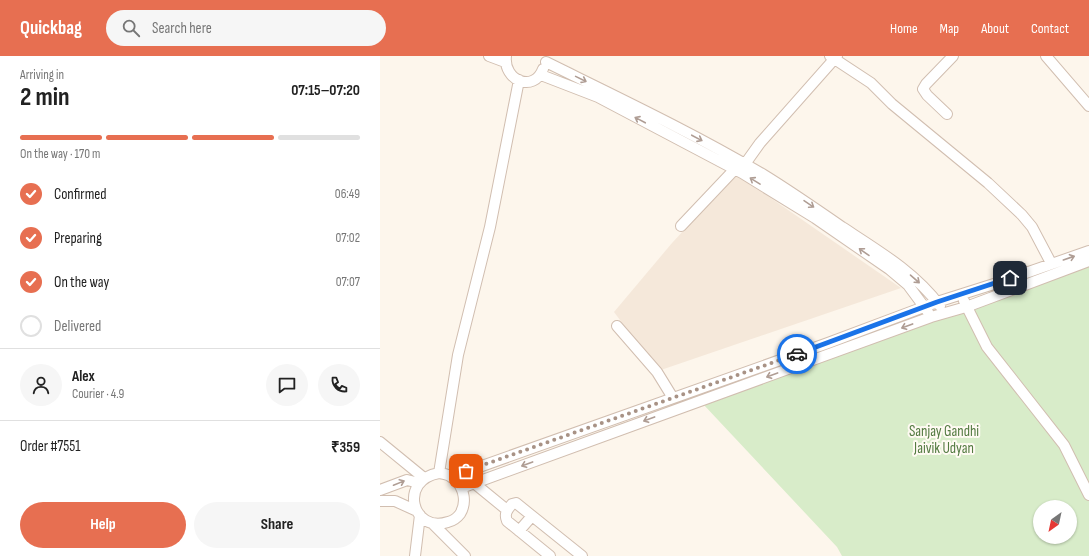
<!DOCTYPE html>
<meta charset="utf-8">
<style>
body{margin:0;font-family:"Sofia Sans Condensed",sans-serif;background:#f6f6f6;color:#222;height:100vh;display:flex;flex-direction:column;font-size:15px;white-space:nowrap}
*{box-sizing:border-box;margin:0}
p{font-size:13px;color:#767676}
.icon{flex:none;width:22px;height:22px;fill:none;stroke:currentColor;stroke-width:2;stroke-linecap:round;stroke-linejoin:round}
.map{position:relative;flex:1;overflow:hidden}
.drawer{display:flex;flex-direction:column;background:#fff;width:380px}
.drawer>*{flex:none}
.needle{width:26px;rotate:213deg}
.buttons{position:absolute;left:653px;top:444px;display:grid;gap:8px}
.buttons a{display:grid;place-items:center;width:44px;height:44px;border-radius:50%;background:#fff;box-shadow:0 1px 3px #0004;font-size:20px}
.pin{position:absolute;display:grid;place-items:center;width:34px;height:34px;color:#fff;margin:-17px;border-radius:8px;box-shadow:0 2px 6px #0006}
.courier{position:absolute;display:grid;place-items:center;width:40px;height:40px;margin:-20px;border:3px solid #1a73e8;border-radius:50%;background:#fff;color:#222;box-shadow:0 1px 5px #0007}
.summary em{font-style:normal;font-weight:700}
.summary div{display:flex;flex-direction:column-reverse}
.summary{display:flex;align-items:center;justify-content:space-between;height:68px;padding:0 20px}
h1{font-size:26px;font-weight:700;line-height:30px}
.bar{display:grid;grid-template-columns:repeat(4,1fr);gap:6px 4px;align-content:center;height:48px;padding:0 20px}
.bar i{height:5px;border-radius:3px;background:#e0e0e0}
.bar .on{background:#e76f51}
.bar p{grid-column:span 4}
.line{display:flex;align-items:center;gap:10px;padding:0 20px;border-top:1px solid #e0e0e0}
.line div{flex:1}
.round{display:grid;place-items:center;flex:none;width:42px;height:42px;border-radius:21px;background:#f6f6f6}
ol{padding:0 20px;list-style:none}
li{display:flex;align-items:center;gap:12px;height:44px}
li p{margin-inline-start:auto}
li .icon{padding:4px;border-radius:50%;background:#e76f51;color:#fff;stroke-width:4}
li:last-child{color:#767676}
li i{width:22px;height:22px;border:2px solid #e0e0e0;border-radius:50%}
.action{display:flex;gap:8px;margin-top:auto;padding:8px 20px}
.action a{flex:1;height:46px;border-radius:24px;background:#e76f51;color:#fff;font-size:16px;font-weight:700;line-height:46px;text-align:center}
.action a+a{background:#f6f6f6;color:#222}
header{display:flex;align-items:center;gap:24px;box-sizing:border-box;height:56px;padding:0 20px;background:#e76f51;color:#fff}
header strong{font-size:19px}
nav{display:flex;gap:22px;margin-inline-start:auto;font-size:14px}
.search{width:280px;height:36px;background:#f6f6f6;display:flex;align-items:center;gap:10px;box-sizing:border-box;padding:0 14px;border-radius:22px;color:#767676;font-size:15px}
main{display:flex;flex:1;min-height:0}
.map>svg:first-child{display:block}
</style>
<header>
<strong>Quickbag</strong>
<div class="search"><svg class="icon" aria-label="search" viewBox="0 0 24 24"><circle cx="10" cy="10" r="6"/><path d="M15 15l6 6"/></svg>Search here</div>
<nav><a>Home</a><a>Map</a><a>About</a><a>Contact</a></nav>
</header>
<main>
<section class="drawer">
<div class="summary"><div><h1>2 min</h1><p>Arriving in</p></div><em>07:15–07:20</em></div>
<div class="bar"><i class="on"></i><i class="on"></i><i class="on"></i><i></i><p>On the way · 170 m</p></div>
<ol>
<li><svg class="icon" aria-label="check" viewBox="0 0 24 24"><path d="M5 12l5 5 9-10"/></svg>Confirmed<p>06:49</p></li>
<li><svg class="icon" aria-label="check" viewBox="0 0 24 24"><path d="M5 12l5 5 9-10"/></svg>Preparing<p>07:02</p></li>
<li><svg class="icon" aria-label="check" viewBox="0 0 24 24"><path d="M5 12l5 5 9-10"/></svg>On the way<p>07:07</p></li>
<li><i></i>Delivered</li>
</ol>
<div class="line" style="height:72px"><a class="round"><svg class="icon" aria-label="person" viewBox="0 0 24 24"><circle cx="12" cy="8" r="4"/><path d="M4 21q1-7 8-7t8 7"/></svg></a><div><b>Alex</b><p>Courier · 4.9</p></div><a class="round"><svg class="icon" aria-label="chat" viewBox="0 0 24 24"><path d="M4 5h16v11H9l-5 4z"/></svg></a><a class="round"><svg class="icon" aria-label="phone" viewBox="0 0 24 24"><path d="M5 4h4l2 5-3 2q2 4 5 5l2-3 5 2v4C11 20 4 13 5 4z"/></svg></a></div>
<div class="line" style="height:52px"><div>Order #7551</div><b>₹359</b></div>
<div class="action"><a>Help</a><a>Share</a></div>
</section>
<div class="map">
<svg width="709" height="500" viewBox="0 0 709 500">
<rect width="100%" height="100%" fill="#fdf6ec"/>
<!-- residential -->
<path fill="#f5e8da" d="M 356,118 L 521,232 L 278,315 L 234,256 L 292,187 Z"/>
<!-- green -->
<path fill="#d8ecc9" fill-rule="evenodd" d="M 709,204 L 709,500 L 462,500 L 457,491 L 323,348 ZM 660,451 L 690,451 L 690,481 L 660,481 Z"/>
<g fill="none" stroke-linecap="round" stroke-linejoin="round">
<!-- minor casing -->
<g stroke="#d1beb0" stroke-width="12">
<path id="minor" d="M 109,0 L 125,6
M 126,0 C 123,25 154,37 163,13
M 450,0 L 491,27 L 512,48 L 608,127 L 642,159 L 652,171 L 671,207
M 666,0 L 709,50
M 166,6 C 239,42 313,77 384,119 C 410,135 436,153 462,171 C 497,194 535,216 560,250
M 161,19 L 218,41 L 362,117 L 435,162 L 509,213 L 528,229 L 548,256
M 567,58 L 547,39 L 543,33 L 546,28 L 573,0
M 365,108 L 380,87 L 457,0
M 301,170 L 355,113
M 584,245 L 607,291 L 684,389 L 709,439
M 237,270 L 277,316 L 293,342
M 0,386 L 44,422
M 59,417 L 78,299 L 110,171 L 139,24
M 59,417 C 65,418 72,419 76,424 C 84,433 87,447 80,458 C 77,462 72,465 68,466 C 32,478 18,424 59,417 Z
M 71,421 L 448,287 L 557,246 L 617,227 L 709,195
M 94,427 L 127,454
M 81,432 L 551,261 L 586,251 L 709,205
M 0,434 L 27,424 L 39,427
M 0,445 L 15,445 L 37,455
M 52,467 L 85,500
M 139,475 L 152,460
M 35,500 L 40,459
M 170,500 L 127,465 C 124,458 127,454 132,448 L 136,447 L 202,500"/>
</g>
<!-- minor -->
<use href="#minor" stroke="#fff" stroke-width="10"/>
</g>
<!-- one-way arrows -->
<defs><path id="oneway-shaft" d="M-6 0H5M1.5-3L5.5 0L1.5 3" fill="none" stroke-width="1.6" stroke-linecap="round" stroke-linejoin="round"/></defs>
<g stroke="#af9d94">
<use href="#oneway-shaft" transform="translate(201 23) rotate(26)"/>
<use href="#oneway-shaft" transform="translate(260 64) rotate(-152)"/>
<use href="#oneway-shaft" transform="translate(317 82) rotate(28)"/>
<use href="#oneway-shaft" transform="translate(375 125) rotate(-148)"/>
<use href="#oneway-shaft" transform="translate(429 148) rotate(34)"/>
<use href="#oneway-shaft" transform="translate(484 196) rotate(-145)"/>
<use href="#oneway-shaft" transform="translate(689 202) rotate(-19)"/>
<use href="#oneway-shaft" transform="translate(535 223) rotate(41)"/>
<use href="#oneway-shaft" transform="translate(527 270) rotate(160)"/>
<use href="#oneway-shaft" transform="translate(392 319) rotate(160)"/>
<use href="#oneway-shaft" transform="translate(269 363) rotate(160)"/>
<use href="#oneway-shaft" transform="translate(147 408) rotate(160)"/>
<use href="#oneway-shaft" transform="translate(19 427) rotate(-22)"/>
</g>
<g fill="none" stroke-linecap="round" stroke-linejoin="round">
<!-- done -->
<path stroke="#a89285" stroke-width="4" stroke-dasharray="0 7.2" d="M 86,415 L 417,298"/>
<!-- route -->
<path stroke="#1a73e8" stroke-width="5" d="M 417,298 L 557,246 L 630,222"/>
</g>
<g text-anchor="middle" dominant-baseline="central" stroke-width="4" stroke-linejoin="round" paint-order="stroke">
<!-- park labels -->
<g font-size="15" fill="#537a41" stroke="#fffaf3">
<text x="564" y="375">Sanjay Gandhi<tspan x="564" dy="17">Jaivik Udyan</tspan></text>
</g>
</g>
</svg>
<div class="buttons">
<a><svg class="needle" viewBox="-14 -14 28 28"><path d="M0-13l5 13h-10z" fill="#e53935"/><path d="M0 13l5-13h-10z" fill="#767676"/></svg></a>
</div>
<div class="pin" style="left:86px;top:415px;background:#ea580c"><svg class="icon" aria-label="bag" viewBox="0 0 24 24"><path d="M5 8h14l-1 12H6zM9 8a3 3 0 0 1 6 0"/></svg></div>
<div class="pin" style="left:630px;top:222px;background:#1f2937"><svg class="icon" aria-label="home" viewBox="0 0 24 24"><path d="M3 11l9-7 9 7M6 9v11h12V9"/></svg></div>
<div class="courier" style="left:417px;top:298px"><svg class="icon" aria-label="car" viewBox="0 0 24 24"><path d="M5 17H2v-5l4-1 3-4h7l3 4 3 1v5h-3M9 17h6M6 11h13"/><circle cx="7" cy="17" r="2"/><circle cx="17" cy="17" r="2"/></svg></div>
</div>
</main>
